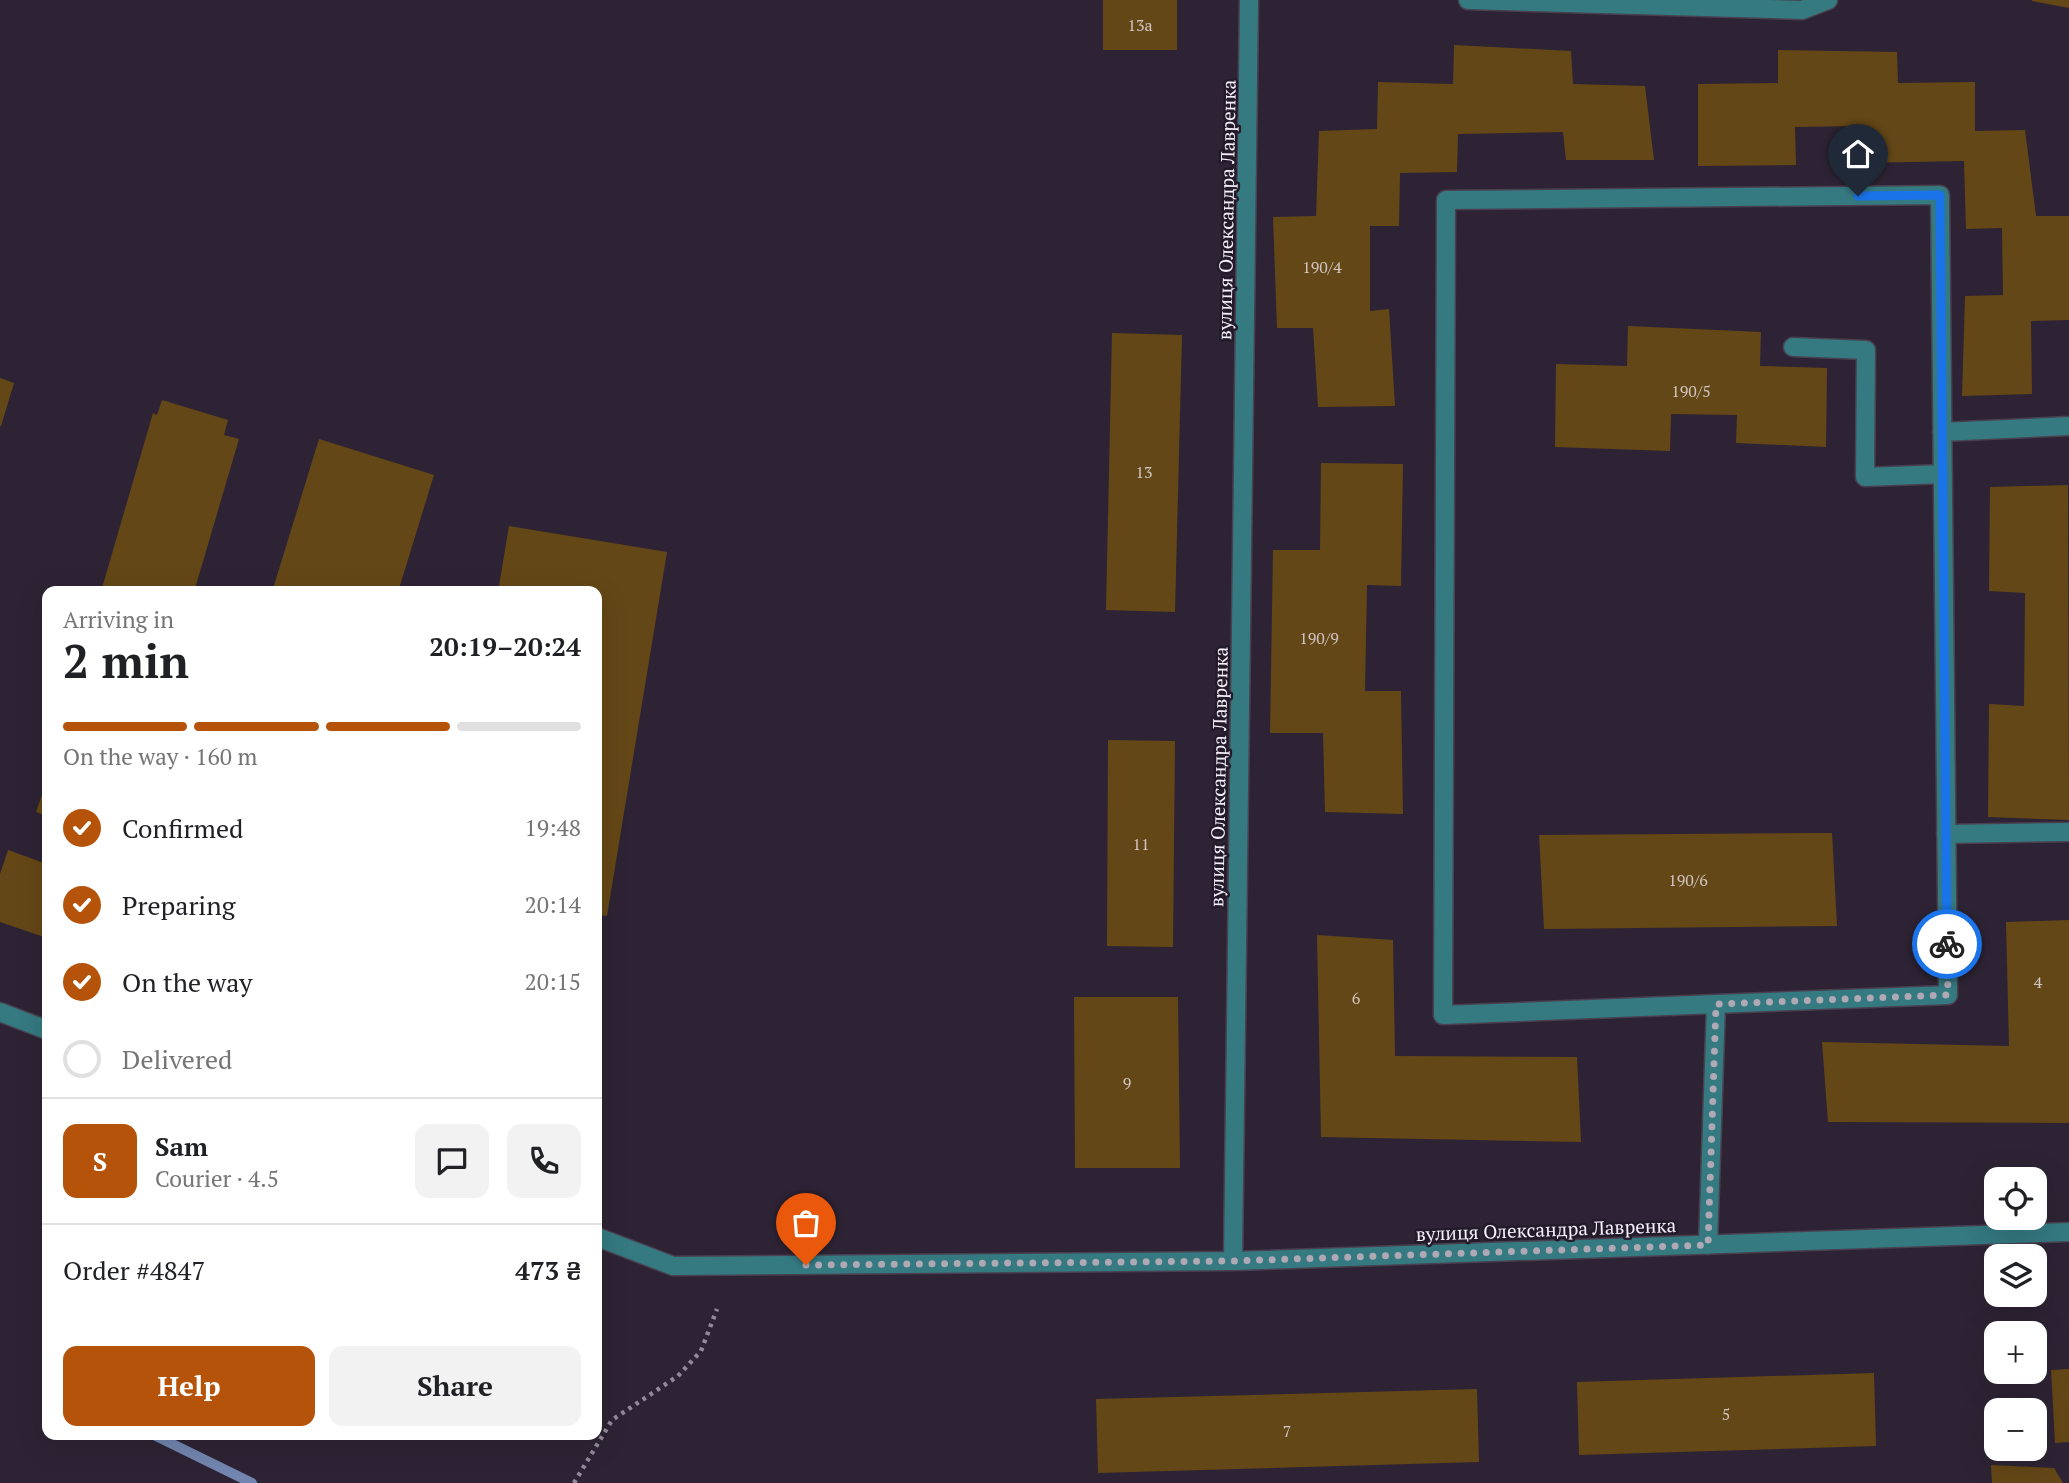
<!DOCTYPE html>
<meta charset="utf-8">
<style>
body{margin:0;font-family:"PT Serif",serif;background:#f2f2f2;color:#202124;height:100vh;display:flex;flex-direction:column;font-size:26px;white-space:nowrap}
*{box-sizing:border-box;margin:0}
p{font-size:23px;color:#757577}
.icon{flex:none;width:38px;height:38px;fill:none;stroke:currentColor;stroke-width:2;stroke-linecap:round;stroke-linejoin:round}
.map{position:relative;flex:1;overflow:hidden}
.sheet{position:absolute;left:42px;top:586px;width:560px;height:854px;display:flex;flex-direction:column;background:#fff;border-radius:14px;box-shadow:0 7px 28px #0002}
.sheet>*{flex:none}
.fabs{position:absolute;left:1984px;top:1167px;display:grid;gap:14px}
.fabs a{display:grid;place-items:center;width:63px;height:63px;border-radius:14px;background:#fff;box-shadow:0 7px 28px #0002;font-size:35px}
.pin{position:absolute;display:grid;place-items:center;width:60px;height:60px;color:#fff;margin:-72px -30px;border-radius:50% 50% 50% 0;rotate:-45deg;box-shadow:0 0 7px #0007}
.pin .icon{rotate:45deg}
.courier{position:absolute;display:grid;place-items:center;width:70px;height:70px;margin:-35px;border:5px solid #1a73e8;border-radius:50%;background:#fff;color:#222;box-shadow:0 2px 9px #0007}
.summary em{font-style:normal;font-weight:700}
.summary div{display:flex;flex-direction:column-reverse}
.summary{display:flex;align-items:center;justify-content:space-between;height:119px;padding:0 21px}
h1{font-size:46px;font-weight:700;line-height:52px}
.bar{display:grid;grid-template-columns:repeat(4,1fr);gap:10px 7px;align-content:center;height:84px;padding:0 21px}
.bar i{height:9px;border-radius:5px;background:#e0e0e0}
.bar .selected{background:#b45309}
.bar p{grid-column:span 4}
.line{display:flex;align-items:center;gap:18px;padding:0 21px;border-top:2px solid #e0e0e0}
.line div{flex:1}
.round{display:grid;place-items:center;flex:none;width:74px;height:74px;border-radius:14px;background:#f2f2f2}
ol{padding:0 21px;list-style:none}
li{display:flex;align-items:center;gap:21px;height:77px}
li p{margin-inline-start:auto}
li .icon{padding:7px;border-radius:50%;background:#b45309;color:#fff;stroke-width:4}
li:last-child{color:#757577}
li i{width:38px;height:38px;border:4px solid #e0e0e0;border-radius:50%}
.button{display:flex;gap:14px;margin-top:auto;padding:14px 21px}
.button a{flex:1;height:80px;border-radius:14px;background:#b45309;color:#fff;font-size:28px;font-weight:700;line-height:80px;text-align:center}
.button a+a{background:#f2f2f2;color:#202124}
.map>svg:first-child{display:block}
</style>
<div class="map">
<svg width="2069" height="1483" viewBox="0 0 2069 1483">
<rect width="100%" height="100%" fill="#2d2334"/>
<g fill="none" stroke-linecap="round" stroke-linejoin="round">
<!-- stream -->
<path stroke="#7185ae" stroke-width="10" d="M 154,1435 L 252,1483"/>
</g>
<!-- building -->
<path fill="#644716" d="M 1103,0 L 1177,0 L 1177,50 L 1103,50 Z
M 2032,0 L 2069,0 L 2069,8 L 2032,1 Z
M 1454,45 L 1571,51 L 1573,84 L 1645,86 L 1654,160 L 1566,160 L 1563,132 L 1458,134 L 1457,172 L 1400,173 L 1399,226 L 1370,226 L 1370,311 L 1389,309 L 1395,406 L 1318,407 L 1313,328 L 1277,328 L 1273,217 L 1316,216 L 1319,131 L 1377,129 L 1378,82 L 1453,84 Z
M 1778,50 L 1897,52 L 1898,83 L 1975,82 L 1975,131 L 2025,130 L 2036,216 L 2069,216 L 2069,320 L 2031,321 L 2032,394 L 1962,396 L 1965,296 L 2003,295 L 2002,228 L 1966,229 L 1964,161 L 1858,163 L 1857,126 L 1795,127 L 1796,165 L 1698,166 L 1698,84 L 1778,83 Z
M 1628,326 L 1761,332 L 1760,366 L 1827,368 L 1826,447 L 1736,443 L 1737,415 L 1671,414 L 1670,451 L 1555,447 L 1556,364 L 1627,366 Z
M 1112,333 L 1182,335 L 1175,612 L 1106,610 Z
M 0,378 L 14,383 L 1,426 L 0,426 Z
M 162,400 L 228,420 L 224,435 L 239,439 L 194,592 L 115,592 L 102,588 L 153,413 L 157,415 Z
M 319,439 L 434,475 L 398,592 L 272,592 Z
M 1321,463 L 1403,464 L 1401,586 L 1367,585 L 1365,691 L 1401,691 L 1403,814 L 1325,812 L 1323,733 L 1270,733 L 1273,550 L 1320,550 Z
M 2068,485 L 2069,820 L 1988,817 L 1989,704 L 2024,706 L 2025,593 L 1989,591 L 1990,487 Z
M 509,526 L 667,552 L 607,916 L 597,915 L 597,592 L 498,592 Z
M 1108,740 L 1175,741 L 1173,947 L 1107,946 Z
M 47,780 L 47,816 L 36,812 Z
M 1832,833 L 1837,926 L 1544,929 L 1539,835 Z
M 8,850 L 47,864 L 47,938 L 0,922 L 0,874 Z
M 2069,920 L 2069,1123 L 1828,1122 L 1822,1042 L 2009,1046 L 2006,922 Z
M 1317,935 L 1393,940 L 1395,1056 L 1577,1057 L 1581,1142 L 1321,1137 Z
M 1074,997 L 1178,997 L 1180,1168 L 1075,1168 Z
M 2069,1369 L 2069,1442 L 2055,1443 L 2051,1370 Z
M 1874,1373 L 1876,1446 L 1579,1455 L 1577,1382 Z
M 1477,1389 L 1479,1462 L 1098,1473 L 1096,1399 Z
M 1991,1465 L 2054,1468 L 2063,1483 L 1992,1483 Z"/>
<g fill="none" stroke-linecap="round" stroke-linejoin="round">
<!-- minor casing -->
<g stroke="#494050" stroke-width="21">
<path id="minor" d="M 1468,0 L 1802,10 L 1828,0
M 1793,347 L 1866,350 L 1865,477 L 1943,474
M 1942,432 L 2069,426
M 1946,834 L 2069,832
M 0,1012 L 47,1030
M 597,1237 L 673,1266 L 1233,1261 L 2069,1232
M 1708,1245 L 1716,1004 L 1948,995 L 1940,195 L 1446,200 L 1443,1015 L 1716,1004
M 1233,1261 L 1249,0"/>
</g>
<!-- path -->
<path stroke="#928a99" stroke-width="4.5" stroke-dasharray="3.5 5" stroke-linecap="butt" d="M 574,1483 L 612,1420 L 678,1376 L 701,1351 L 717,1309"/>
<!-- minor -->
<use href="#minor" stroke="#357981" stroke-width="18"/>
</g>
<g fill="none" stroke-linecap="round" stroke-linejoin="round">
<!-- done -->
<path stroke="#afa8b5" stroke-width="7" stroke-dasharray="0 12.6" d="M 806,1265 L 1233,1261 L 1708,1245 L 1716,1004 L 1948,995 L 1947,944"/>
<!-- route -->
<path stroke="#1a73e8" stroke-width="9" d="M 1858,196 L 1940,195 L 1947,944"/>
</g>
<g text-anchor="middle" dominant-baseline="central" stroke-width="5" stroke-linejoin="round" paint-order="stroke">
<!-- number labels -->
<g font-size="16" fill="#d1c5c2">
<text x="1140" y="25">13а</text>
<text x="1322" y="267">190/4</text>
<text x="1691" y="391">190/5</text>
<text x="1144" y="472">13</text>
<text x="1319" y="638">190/9</text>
<text x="1141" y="844">11</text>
<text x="1688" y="880">190/6</text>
<text x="2038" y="982">4</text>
<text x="1356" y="998">6</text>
<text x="1127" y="1083">9</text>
<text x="1726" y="1414">5</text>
<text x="1287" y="1431">7</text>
</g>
<!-- street labels -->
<g font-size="19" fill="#f5effb" stroke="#231a2a">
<text transform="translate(1226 210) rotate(-89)">вулиця Олександра Лавренка</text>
<text transform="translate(1218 777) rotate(-89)">вулиця Олександра Лавренка</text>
<text transform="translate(1546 1229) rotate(-2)">вулиця Олександра Лавренка</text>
</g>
</g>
</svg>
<div class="fabs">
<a><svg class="icon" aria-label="locate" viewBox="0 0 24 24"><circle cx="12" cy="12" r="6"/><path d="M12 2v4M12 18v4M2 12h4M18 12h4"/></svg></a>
<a><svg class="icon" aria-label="layers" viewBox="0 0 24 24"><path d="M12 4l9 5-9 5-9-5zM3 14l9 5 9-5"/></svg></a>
<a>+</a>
<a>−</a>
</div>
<div class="pin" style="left:806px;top:1265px;background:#ea580c"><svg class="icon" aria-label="bag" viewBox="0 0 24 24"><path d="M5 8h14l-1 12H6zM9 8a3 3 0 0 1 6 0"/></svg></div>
<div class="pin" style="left:1858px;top:196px;background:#1f2937"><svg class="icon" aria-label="home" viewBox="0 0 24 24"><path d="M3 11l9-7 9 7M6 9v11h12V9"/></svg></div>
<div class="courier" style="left:1947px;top:944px"><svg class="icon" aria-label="bike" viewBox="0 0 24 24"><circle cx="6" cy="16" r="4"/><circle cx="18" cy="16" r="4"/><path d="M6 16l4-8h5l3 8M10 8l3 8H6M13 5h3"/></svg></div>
<section class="sheet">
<div class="summary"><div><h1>2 min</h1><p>Arriving in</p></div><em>20:19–20:24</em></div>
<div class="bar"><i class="selected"></i><i class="selected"></i><i class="selected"></i><i></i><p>On the way · 160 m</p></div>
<ol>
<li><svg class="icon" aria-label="check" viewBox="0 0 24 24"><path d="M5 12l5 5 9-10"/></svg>Confirmed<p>19:48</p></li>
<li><svg class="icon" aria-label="check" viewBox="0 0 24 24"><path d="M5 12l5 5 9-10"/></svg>Preparing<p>20:14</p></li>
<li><svg class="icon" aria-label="check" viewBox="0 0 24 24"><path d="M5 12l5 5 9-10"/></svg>On the way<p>20:15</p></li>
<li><i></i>Delivered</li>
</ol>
<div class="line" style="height:126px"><b class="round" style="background:#b45309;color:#fff">S</b><div><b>Sam</b><p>Courier · 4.5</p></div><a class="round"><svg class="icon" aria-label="chat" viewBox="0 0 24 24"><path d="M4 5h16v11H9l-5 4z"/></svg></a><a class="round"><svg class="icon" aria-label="phone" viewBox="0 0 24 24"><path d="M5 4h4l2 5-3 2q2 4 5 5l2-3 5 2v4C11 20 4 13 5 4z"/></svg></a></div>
<div class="line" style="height:91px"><div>Order #4847</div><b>473 ₴</b></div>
<div class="button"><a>Help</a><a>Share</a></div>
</section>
</div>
